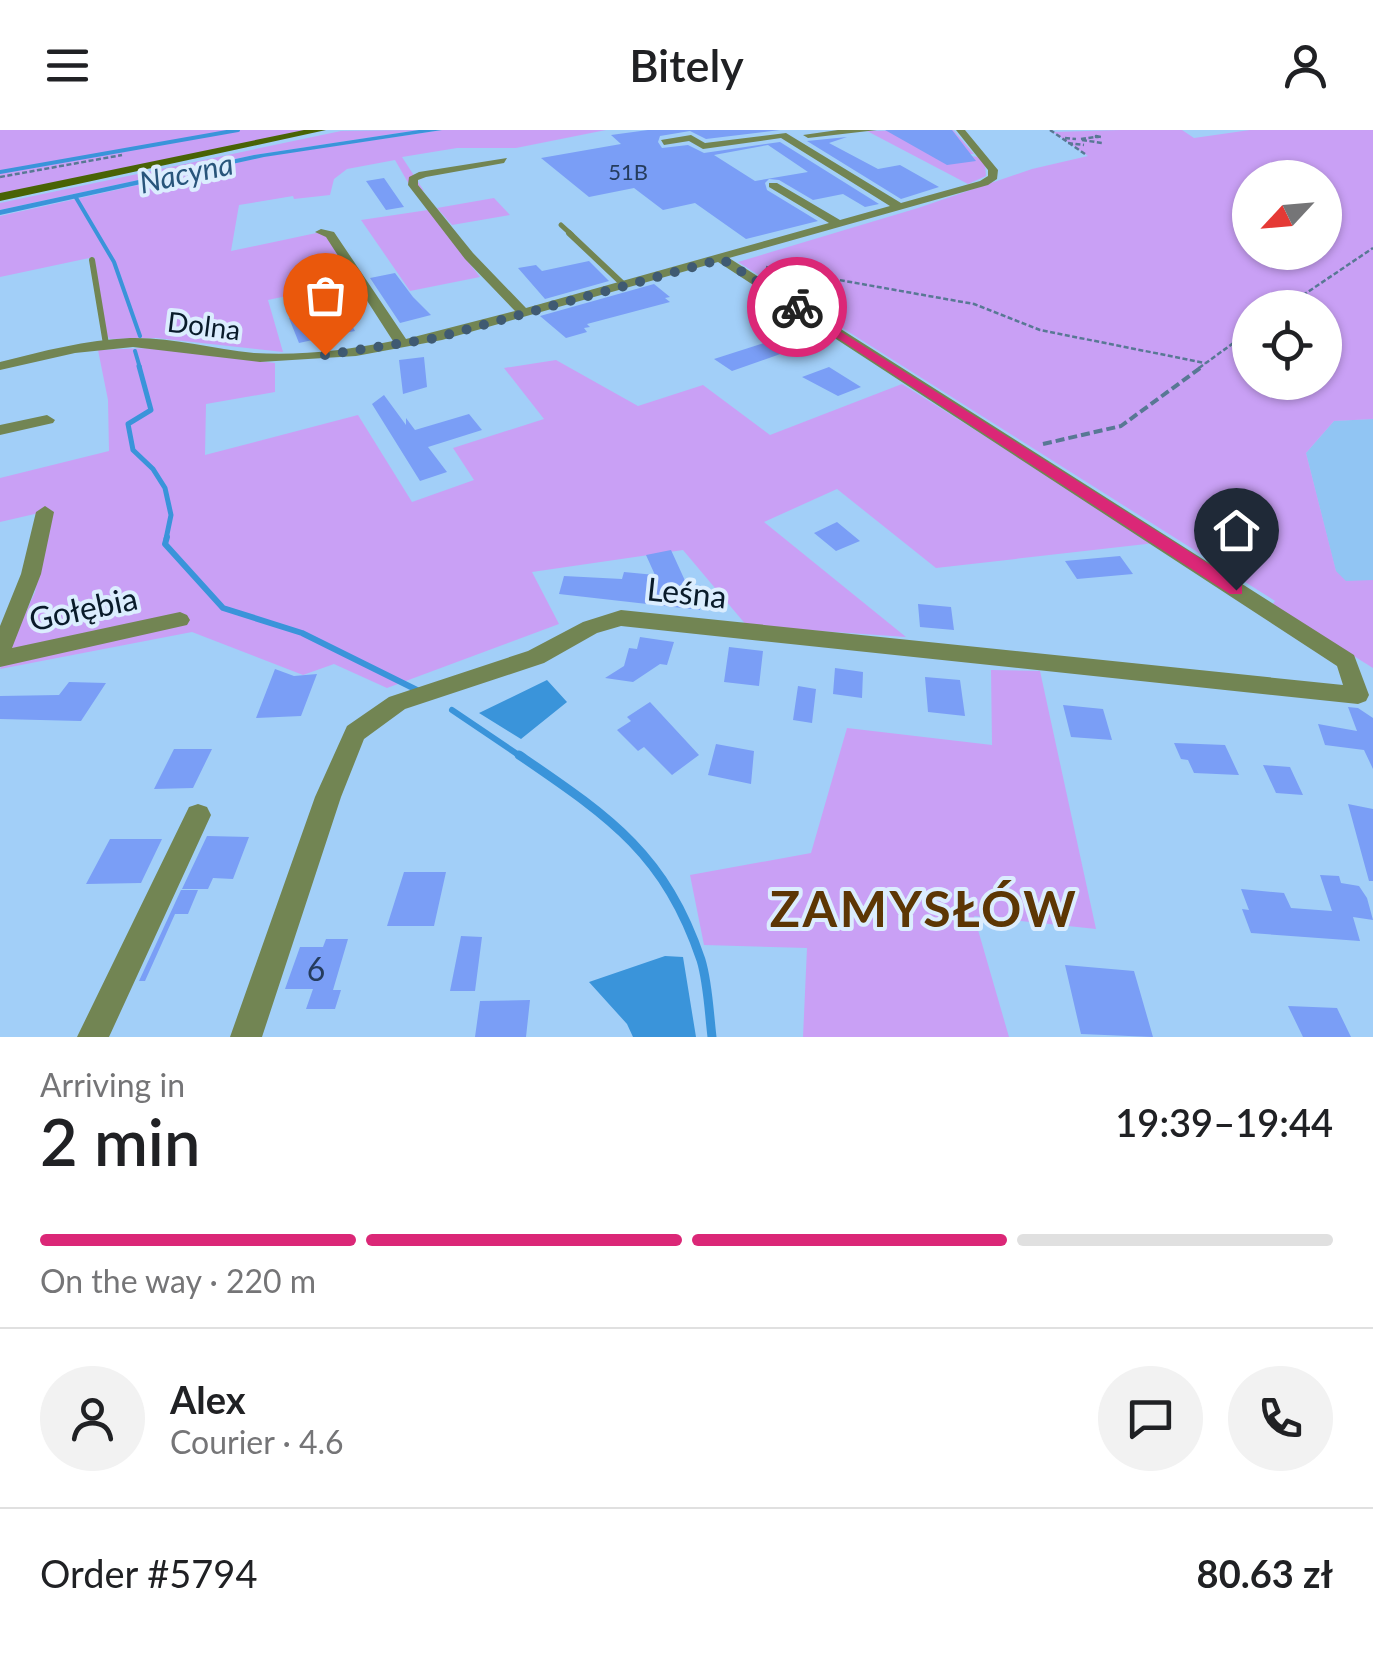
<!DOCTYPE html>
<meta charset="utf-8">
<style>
body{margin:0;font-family:Lato,sans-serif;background:#f2f2f2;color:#202124;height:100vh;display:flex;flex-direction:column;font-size:38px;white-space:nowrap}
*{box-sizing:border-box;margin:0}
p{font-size:32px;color:#757577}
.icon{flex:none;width:55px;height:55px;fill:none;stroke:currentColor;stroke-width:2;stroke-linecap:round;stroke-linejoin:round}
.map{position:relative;height:907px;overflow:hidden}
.panel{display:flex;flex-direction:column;background:#fff;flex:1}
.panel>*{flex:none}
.needle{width:65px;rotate:244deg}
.buttons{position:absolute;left:1232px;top:30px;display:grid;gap:20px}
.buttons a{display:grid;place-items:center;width:110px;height:110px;border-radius:50%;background:#fff;box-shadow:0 2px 8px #0004;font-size:50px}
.pin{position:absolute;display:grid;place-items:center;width:85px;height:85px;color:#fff;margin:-102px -42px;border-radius:50% 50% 50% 0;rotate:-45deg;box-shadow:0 0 10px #0007}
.pin .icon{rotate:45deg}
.courier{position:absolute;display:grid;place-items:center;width:100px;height:100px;margin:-50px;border:8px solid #db2777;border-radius:50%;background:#fff;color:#222;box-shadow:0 2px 12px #0007}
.summary em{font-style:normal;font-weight:600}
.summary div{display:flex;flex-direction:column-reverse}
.summary{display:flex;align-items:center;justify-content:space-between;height:170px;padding:0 40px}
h1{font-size:65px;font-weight:600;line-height:75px}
.bar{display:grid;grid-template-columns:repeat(4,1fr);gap:15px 10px;align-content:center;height:120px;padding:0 40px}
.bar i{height:12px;border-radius:8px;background:#e0e0e0}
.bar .selected{background:#db2777}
.bar p{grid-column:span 4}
.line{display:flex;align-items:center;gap:25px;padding:0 40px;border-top:2px solid #e0e0e0}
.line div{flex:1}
.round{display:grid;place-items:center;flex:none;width:105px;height:105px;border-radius:52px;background:#f2f2f2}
header{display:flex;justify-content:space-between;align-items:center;height:130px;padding:0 40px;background:#fff;font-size:45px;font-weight:600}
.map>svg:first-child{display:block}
</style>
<header><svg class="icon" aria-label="menu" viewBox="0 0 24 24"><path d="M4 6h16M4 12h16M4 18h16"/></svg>Bitely<svg class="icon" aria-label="person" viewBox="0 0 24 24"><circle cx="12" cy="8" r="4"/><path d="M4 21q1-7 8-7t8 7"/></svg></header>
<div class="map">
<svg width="1373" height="907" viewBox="0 0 1373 907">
<rect width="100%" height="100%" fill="#a2cff8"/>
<!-- built -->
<path fill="#91c5f3" d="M 1373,289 L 1373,479 L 1336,442 L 1306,323 L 1334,291 Z"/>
<!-- green -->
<path fill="#c9a0f5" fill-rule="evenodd" d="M 0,0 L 311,0 L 0,65 Z
M 419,0 L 254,25 L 0,80 L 0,73 L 341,1 Z
M 442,0 L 606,0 L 516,18 L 457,18 L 402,27 L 424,61 L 410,56 L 395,30 L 347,39 L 334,49 L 330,65 L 294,69 L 293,66 L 239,75 L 231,121 L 321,102 L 330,104 L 348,133 L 311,141 L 319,159 L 268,170 L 283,222 L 156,208 L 110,209 L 104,203 L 94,127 L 0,147 L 0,86 L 267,26 Z
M 953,0 L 974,24 L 957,24 L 978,27 L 985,34 L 986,46 L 968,54 L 867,1 Z
M 1121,0 L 1182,0 L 1194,8 L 1250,0 L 1373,0 L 1373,289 L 1334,291 L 1306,323 L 1336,441 L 1346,451 L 1373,450 L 1373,538 L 1272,475 L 1275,471 L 738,132 L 918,78 L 1032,39 L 1088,26 L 1053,2 ZM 1250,48 L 1325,48 L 1325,122 L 1250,122 ZM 1250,178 L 1325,178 L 1325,252 L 1250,252 Z
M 494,68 L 510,85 L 452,95 L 437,78 Z
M 428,80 L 480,147 L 410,161 L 361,90 Z
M 149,218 L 275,233 L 275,262 L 206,274 L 205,325 L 358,285 L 412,372 L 474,350 L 453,318 L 544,289 L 504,238 L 556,230 L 638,276 L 703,255 L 770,305 L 902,254 L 1155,413 L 936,438 L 837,359 L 764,392 L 906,507 L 747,496 L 683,420 L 532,442 L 559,494 L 387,558 L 334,534 L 303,545 L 192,502 L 0,539 L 35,462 L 52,380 L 0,392 L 0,348 L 109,321 L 108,270 L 98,220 Z
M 991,540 L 1040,541 L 1096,799 L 974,786 L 1009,907 L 803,907 L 807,818 L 704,815 L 690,745 L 811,723 L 847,598 L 992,615 Z"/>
<!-- water -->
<path fill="#3a94da" d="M 419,0 L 442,0 L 264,27 L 0,85 L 0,80 L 254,25 Z
M 547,550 L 567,572 L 521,609 L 479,583 Z
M 665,826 L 683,827 L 696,907 L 633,907 L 627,894 L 589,852 Z"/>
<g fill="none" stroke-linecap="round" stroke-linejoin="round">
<!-- stream-far3 -->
<path stroke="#3a94da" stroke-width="4" d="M 0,42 L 238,0
M 75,66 L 114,132 L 140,206
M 135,221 L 140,238"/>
<!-- stream-far2 -->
<path stroke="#3a94da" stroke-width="5" d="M 139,236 L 151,280 L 128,294 L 133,320 L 153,339 L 165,358 L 171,385 L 166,409"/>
<!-- stream-far1 -->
<path stroke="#3a94da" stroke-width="6" d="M 167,407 L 165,414 L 223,478 L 302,503 L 417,560
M 452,580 L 523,628"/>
<!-- stream -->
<path stroke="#3a94da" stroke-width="9" d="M 519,625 C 608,686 665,723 701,830 C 708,853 709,882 712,907"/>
</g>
<!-- building -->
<path fill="#7a9ef6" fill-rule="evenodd" d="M 648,0 L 780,0 L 706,9 L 690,1 L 660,6 L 658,12 L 662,18 L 688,15 L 704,23 L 780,12 L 879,74 L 865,77 L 843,64 L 813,70 L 779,50 L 769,49 L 765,53 L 767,60 L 818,91 L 746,109 L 695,73 L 663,80 L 634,58 L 589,67 L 541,28 L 621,14 L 611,5 ZM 768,15 L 808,42 L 755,51 L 714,25 Z
M 885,0 L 952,0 L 976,31 L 947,35 Z
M 847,7 L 829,13 L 878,39 L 900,35 L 939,57 L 901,69 L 807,11 Z
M 384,48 L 404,77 L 386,80 L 366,51 Z
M 589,131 L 609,151 L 545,169 L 518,138 L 536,135 L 542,141 Z
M 395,143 L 413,167 L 431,185 L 400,193 L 370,148 Z
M 654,154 L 670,167 L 665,168 L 670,172 L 587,194 L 590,197 L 584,198 L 587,202 L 566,208 L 540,186 Z
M 335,165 L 355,201 L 329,206 L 305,170 Z
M 313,183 L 317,209 L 299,213 L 289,188 Z
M 798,202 L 803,216 L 732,241 L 714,229 Z
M 424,227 L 427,257 L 403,264 L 399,230 Z
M 829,237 L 861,257 L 838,266 L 802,247 Z
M 384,265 L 406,295 L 406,288 L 415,300 L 469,284 L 482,300 L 428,317 L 447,342 L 420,351 L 372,274 Z
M 837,392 L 860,411 L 836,421 L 814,403 Z
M 671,420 L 687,455 L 701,456 L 700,480 L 559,464 L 564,446 L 622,449 L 624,442 L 655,445 L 646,425 Z
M 1120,426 L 1133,444 L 1077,449 L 1065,431 Z
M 918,474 L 951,477 L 954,500 L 920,497 Z
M 640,507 L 674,512 L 667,535 L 660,534 L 633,552 L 605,548 L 624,536 L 629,518 L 637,519 Z
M 729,517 L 763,521 L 759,556 L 724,552 Z
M 835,538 L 863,542 L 862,568 L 833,564 Z
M 275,539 L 294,546 L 317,544 L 301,586 L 256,588 Z
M 925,547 L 960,550 L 965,586 L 928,582 Z
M 69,552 L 106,553 L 81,591 L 0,589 L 0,566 L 59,565 Z
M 798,556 L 816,559 L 812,593 L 793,590 Z
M 650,572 L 699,625 L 672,645 L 644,617 L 638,621 L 617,600 L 631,591 L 627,587 Z
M 1063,575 L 1103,579 L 1112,610 L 1071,607 Z
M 1348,577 L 1358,578 L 1373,588 L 1373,639 L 1364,620 L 1325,615 L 1318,594 L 1357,601 Z
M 1174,613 L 1225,615 L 1239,645 L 1194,643 L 1188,630 L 1181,629 Z
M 716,614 L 754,621 L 751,654 L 708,645 Z
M 174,619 L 212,619 L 193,658 L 154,659 Z
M 1263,635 L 1290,637 L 1303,665 L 1276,663 Z
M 1348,674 L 1373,679 L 1373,751 L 1369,751 Z
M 207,706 L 249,707 L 233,749 L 213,748 L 208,759 L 182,759 Z
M 110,709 L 162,709 L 141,753 L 86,754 Z
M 404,742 L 446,742 L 434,796 L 387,796 Z
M 1320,745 L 1339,746 L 1341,753 L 1359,756 L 1367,768 L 1373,790 L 1353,787 L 1360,811 L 1251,803 L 1242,779 L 1249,780 L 1241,759 L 1284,763 L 1291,778 L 1332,781 Z
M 181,760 L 198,760 L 188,784 L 175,784 L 145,851 L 139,851 Z
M 461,806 L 482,807 L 475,861 L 450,861 Z
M 326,809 L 348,809 L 333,860 L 341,860 L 335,879 L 306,879 L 313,859 L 285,859 L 300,817 L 323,817 Z
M 1065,835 L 1134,841 L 1153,907 L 1081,904 Z
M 530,870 L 526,907 L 475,907 L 480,871 Z
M 1288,876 L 1337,878 L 1351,907 L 1303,907 Z"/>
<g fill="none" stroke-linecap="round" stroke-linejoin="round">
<!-- path-far1 -->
<path stroke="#587894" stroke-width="2.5" stroke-dasharray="5 2.5" stroke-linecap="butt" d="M 1050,0 L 1085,24
M 1096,6 L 1101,7 L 1096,7 Z
M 1065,8 L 1076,9
M 1081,9 L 1095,7
M 1082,10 L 1102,13
M 1068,13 L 1084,15
M 0,47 L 122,25
M 766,137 L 974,174 L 1040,200 L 1205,233
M 1284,178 L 1373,118
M 1199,238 L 1250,201"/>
<!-- path -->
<path stroke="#587894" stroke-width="4" stroke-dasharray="9 4" stroke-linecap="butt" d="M 1043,314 L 1121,296 L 1203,236"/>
<!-- service-far1 -->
<path stroke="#728553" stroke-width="5" d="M 561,95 L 572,105"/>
<!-- service -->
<path stroke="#728553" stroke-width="6" d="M 569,103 L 624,155
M 92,130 L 106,214"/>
<!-- minor -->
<path fill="#728553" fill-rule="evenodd" d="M 838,0 L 877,0 L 808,8 L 803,5 Z
M 956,0 L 965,0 L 998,40 L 997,49 L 988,55 L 729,128 L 1354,525 L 1369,565 L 1366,571 L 1358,574 L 621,496 L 597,503 L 544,533 L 405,579 L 364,609 L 341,667 L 262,907 L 230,907 L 315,667 L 347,596 L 389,567 L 528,521 L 583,492 L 621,480 L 1343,555 L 1337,536 L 718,132 L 442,210 L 356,226 L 260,232 L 133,217 L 75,223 L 0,240 L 0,232 C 43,221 86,210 130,208 C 172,207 212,219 254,223 C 301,226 347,220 393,211 L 326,107 L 315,102 L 321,99 L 334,102 L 406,209 L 515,181 L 465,129 L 408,55 L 409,47 L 419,42 L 507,28 L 504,33 L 426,47 L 418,50 L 418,55 L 473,123 L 526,178 L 829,93 L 769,57 L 769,53 L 777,53 L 840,90 L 890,76 L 781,8 L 703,19 L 689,11 L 664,15 L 661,10 L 691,5 L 705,13 L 786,3 L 901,73 L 980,51 L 988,46 L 988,40 Z
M 47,285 L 55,290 L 53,293 L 0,305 L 0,295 Z
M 45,376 L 54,382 L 41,444 L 12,518 L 180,482 L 187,485 L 190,490 L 187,495 L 0,537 L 0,496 L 21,444 L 36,382 Z
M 198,674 L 207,677 L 211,685 L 109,907 L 77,907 L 189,677 Z"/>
<!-- secondary -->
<path fill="#496305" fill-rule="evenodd" d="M 304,0 L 326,0 L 0,71 L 0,63 Z"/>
</g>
<!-- route -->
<path fill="#db2777" d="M 797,174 L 1242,455 L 1242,464 L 1230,464 L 793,179 Z"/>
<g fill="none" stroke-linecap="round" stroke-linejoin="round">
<!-- done -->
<path stroke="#3f5a72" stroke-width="10" stroke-dasharray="0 18" d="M 325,225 L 436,208 L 722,129 L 797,177"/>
</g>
<g text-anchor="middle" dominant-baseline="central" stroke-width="8" stroke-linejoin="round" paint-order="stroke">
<!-- far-number labels -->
<g font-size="22" fill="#253c5d">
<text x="628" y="41">51B</text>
</g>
<!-- far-street labels -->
<g font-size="28" fill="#091b2a" stroke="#dbedfe">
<text transform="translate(204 195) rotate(7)">Dolna</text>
</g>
<!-- far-water labels -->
<g font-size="30" font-style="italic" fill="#28557b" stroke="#dbedfe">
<text transform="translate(186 42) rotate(-12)">Nacyna</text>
</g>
<!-- street labels -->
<g font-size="32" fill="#091b2a" stroke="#dbedfe">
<text transform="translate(687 462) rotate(6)">Leśna</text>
<text transform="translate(83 478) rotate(-12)">Gołębia</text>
</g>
<!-- near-number labels -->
<g font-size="32" fill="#253c5d">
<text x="316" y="838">6</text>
</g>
<!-- near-district labels -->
<g font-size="50" font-weight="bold" letter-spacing="2.5" fill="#5c3604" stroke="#dbedfe">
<text x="924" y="778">ZAMYSŁÓW</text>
</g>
</g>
</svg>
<div class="buttons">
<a><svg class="needle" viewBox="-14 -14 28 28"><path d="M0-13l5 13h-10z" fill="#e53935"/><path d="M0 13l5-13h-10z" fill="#757577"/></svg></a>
<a><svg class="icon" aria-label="locate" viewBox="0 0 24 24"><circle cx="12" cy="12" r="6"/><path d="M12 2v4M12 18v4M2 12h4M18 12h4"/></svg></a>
</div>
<div class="pin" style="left:325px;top:225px;background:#ea580c"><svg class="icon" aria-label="bag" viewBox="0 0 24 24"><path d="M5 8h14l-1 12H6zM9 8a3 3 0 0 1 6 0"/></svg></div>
<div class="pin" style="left:1236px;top:460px;background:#1f2937"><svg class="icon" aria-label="home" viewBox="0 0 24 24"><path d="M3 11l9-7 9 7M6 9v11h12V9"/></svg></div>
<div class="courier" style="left:797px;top:177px"><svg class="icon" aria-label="bike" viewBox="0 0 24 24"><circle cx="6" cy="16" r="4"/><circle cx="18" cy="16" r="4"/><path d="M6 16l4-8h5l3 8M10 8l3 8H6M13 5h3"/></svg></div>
</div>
<section class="panel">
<div class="summary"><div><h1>2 min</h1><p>Arriving in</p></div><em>19:39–19:44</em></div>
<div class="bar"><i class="selected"></i><i class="selected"></i><i class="selected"></i><i></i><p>On the way · 220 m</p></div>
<div class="line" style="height:180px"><a class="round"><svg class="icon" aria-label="person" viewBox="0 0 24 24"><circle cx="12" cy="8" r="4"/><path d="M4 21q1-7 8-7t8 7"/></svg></a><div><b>Alex</b><p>Courier · 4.6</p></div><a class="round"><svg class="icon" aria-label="chat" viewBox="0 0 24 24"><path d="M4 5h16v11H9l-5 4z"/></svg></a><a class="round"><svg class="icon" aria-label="phone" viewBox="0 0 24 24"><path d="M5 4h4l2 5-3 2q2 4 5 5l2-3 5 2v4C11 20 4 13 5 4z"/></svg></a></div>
<div class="line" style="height:130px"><div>Order #5794</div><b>80.63 zł</b></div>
</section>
